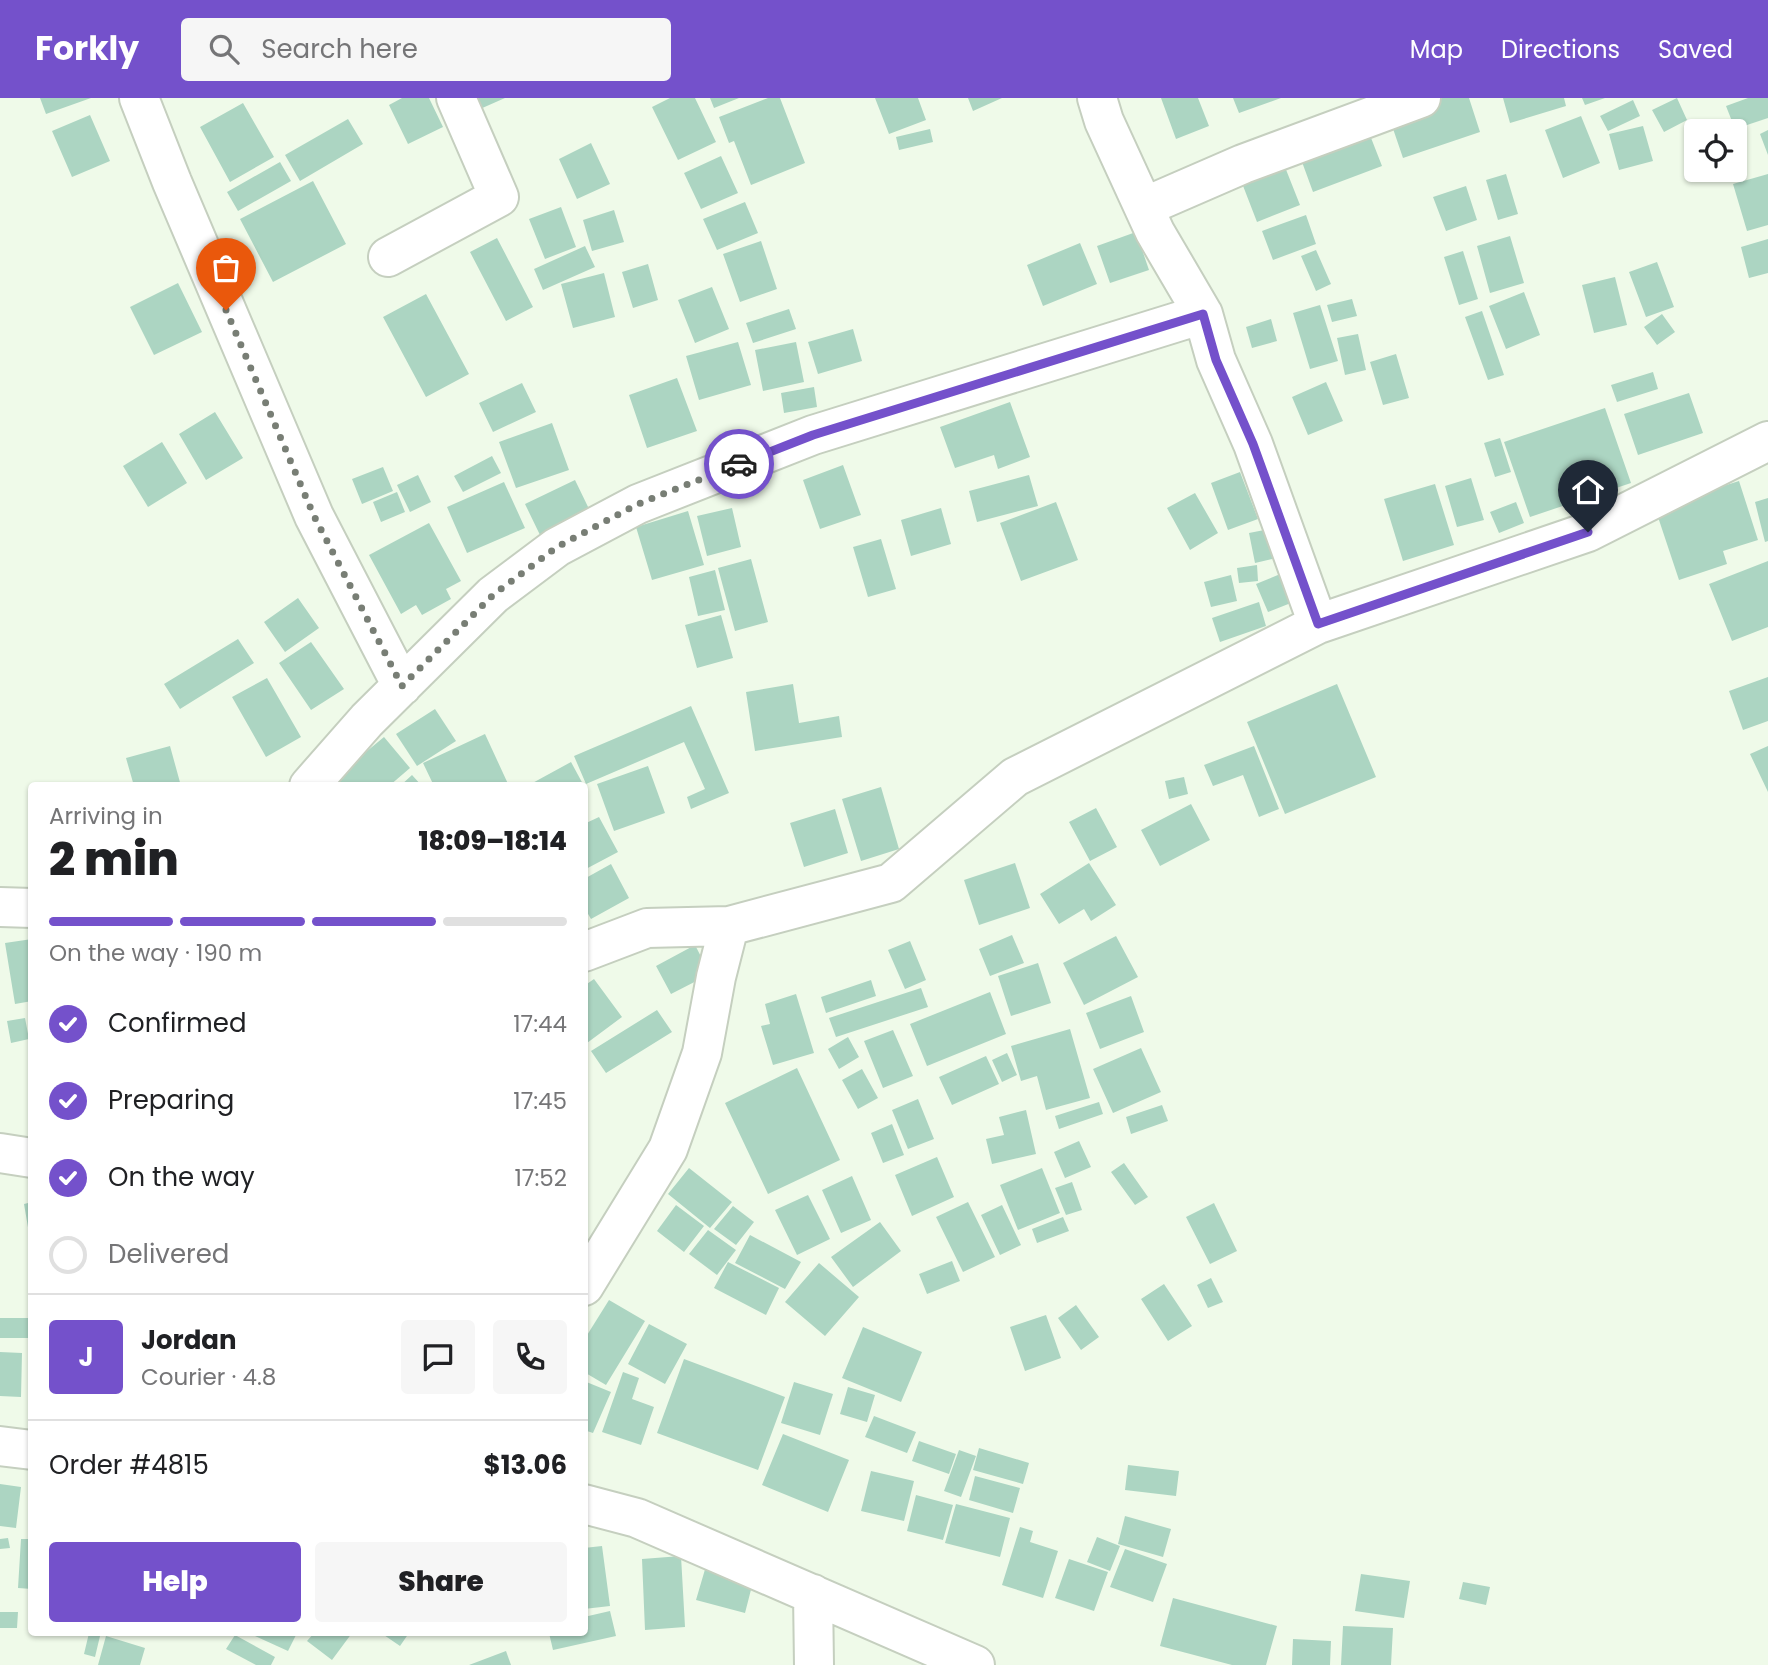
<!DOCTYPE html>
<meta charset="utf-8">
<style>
body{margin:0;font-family:Poppins,sans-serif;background:#f6f6f6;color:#202124;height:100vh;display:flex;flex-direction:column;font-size:26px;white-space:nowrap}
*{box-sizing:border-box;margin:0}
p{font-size:23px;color:#757577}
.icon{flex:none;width:38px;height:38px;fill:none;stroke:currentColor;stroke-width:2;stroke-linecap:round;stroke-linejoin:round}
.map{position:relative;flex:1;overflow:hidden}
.side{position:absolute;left:28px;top:684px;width:560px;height:854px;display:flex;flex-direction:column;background:#fff;border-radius:7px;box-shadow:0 2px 5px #0004}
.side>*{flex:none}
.buttons{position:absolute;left:1684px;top:21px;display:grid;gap:14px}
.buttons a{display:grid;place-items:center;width:63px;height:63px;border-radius:7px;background:#fff;box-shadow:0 2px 5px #0004;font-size:35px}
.pin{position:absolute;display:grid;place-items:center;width:60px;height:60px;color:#fff;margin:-72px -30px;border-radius:50% 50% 50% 0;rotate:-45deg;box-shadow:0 0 7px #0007}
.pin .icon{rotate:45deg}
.courier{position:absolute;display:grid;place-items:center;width:70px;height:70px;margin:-35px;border:5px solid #7451cb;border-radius:50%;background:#fff;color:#222;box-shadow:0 2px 9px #0007}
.overview em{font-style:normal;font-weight:800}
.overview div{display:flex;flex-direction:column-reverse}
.overview{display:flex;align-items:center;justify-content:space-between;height:119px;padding:0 21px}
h1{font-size:46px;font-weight:800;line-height:52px}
.bar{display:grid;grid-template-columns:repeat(4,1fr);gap:10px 7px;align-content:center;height:84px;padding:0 21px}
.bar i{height:9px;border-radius:5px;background:#e0e0e0}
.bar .active{background:#7451cb}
.bar p{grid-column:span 4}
.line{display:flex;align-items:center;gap:18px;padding:0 21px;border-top:2px solid #e0e0e0}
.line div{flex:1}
.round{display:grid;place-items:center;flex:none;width:74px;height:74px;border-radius:7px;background:#f6f6f6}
ol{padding:0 21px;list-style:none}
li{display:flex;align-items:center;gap:21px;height:77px}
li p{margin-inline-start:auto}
li .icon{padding:7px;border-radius:50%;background:#7451cb;color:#fff;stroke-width:4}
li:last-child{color:#757577}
li i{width:38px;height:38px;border:4px solid #e0e0e0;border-radius:50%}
.action{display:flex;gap:14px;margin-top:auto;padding:14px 21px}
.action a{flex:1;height:80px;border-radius:7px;background:#7451cb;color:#fff;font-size:28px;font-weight:800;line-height:80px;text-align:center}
.action a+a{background:#f6f6f6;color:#202124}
header{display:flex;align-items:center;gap:42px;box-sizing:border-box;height:98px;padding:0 35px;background:#7451cb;color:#fff}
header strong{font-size:33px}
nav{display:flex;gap:38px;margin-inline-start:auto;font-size:24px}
.search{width:490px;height:63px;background:#f6f6f6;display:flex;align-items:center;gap:18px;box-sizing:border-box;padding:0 24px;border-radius:7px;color:#757577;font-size:26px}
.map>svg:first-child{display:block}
</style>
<header>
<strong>Forkly</strong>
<div class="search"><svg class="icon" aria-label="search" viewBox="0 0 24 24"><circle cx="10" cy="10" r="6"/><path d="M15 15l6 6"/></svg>Search here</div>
<nav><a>Map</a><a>Directions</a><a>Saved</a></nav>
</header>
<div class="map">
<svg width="1768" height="1567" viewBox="0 0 1768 1567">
<rect width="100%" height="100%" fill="#effae9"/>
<!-- building -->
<path fill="#acd5c2" d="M 40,0 L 91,0 L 46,16 Z
M 402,0 L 429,0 L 443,29 L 408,46 L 389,7 Z
M 464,0 L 505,0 L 471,15 Z
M 670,0 L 695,0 L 716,44 L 678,62 L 652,9 Z
M 710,0 L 739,0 L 714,10 Z
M 768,0 L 780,0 L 805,65 L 751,87 L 734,43 L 729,45 L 719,19 Z
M 875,0 L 918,0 L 926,22 L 889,36 Z
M 968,0 L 1002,0 L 973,13 Z
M 1161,0 L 1198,0 L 1209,28 L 1176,41 Z
M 1233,0 L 1281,0 L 1239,15 Z
M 1436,0 L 1469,0 L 1480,34 L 1403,60 L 1388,16 Z
M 1503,0 L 1564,0 L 1566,8 L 1510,25 Z
M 1582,0 L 1605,0 L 1585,7 Z
M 1677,0 L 1687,22 L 1664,34 L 1652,12 Z
M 1748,0 L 1768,0 L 1768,20 L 1735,31 L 1726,8 Z
M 1633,2 L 1640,18 L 1608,33 L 1600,18 Z
M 243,5 L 274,59 L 230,84 L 200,29 Z
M 90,17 L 110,63 L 72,79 L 52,33 Z
M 1581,18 L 1600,65 L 1563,80 L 1545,32 Z
M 348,21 L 363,46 L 300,83 L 285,57 Z
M 1366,27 L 1382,68 L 1313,94 L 1298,53 Z
M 1643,28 L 1653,63 L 1619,72 L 1609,36 Z
M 930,31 L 933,44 L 899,52 L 896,39 Z
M 1768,32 L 1768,57 L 1760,36 Z
M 591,45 L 610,86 L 577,101 L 559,61 Z
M 721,58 L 738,95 L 701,111 L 684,75 Z
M 280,64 L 291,83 L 238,113 L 227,94 Z
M 1283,64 L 1300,107 L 1257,124 L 1240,80 Z
M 1506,76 L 1518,116 L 1498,122 L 1486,82 Z
M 1768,76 L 1768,127 L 1747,133 L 1733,86 Z
M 313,83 L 346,146 L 273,184 L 240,121 Z
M 1466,88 L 1477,122 L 1446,133 L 1433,99 Z
M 745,104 L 758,135 L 717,152 L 703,121 Z
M 561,109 L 576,149 L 545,161 L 529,121 Z
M 614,112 L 624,144 L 592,153 L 583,122 Z
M 1306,117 L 1316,146 L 1273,162 L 1262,133 Z
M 1136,134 L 1149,172 L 1110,185 L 1097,148 Z
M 1510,138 L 1524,185 L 1490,195 L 1477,148 Z
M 497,140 L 533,209 L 506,223 L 470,154 Z
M 1768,141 L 1768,175 L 1749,180 L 1741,149 Z
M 761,143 L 777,191 L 740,204 L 723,156 Z
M 1080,145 L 1097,186 L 1043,208 L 1027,167 Z
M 585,148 L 595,169 L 543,192 L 534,171 Z
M 1316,152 L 1331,186 L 1316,193 L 1301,158 Z
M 1463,153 L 1478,201 L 1459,207 L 1444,159 Z
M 1657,164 L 1674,209 L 1646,219 L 1629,174 Z
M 648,166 L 658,202 L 633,210 L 622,174 Z
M 604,175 L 615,219 L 573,230 L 561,186 Z
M 1615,179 L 1627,227 L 1594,235 L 1582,187 Z
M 178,185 L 202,234 L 154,257 L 130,209 Z
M 712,189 L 729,231 L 695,245 L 678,202 Z
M 1524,194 L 1540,237 L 1506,251 L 1489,208 Z
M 426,196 L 469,276 L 426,299 L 383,219 Z
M 1352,201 L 1357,218 L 1332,224 L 1327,207 Z
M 1320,207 L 1338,263 L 1310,271 L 1293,215 Z
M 789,211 L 796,231 L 753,245 L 746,225 Z
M 1482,213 L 1504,277 L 1488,282 L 1465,219 Z
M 1662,216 L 1675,234 L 1657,247 L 1644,229 Z
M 1271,221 L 1277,243 L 1252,250 L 1246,229 Z
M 853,231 L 862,263 L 818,276 L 808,244 Z
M 1358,236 L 1366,272 L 1345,277 L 1337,240 Z
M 738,244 L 751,287 L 699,302 L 686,258 Z
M 796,244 L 804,284 L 763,293 L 755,252 Z
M 1396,256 L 1409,300 L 1383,307 L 1370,264 Z
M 1653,274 L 1658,291 L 1617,304 L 1611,287 Z
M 677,280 L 697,333 L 647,350 L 629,297 Z
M 1326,284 L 1343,323 L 1308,337 L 1292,299 Z
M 522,285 L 536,314 L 493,334 L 479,305 Z
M 814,289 L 817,309 L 784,315 L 781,295 Z
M 1689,295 L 1703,335 L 1638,357 L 1624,316 Z
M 1010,304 L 1030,359 L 998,371 L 994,357 L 955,370 L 940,329 Z
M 1605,310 L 1631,385 L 1530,419 L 1504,344 Z
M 215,314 L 243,360 L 206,382 L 179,336 Z
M 552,325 L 569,372 L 516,390 L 499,344 Z
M 1500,340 L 1511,374 L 1495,379 L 1484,345 Z
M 162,344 L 187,385 L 148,409 L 123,368 Z
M 492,358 L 501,375 L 463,394 L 454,378 Z
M 843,367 L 861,417 L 820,431 L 803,382 Z
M 383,369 L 393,393 L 362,406 L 352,381 Z
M 1240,374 L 1258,421 L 1228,432 L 1211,385 Z
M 418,377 L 431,404 L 410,414 L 397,387 Z
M 1029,377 L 1038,408 L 977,424 L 969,393 Z
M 1471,380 L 1484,422 L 1457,429 L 1445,388 Z
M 575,382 L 590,413 L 540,437 L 525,406 Z
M 1739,383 L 1758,442 L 1723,453 L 1727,466 L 1679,482 L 1655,410 Z
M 504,384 L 525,430 L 467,455 L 447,409 Z
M 1435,386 L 1454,447 L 1403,463 L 1384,401 Z
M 397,394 L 405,414 L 381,424 L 373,404 Z
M 1195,395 L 1218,435 L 1190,452 L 1167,410 Z
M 1768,400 L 1768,443 L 1765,444 L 1755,404 Z
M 1056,404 L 1078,462 L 1021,483 L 1000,425 Z
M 1516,404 L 1524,425 L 1499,435 L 1490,414 Z
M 732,410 L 741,449 L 707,458 L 697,418 Z
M 941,410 L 951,446 L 911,458 L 901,422 Z
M 688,413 L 704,467 L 652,482 L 636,429 Z
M 429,425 L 461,483 L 446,491 L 451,501 L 422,517 L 416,507 L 401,516 L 369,457 Z
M 1275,430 L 1281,459 L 1255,465 L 1249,435 Z
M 881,441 L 896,491 L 868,499 L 853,449 Z
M 751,461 L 768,524 L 735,533 L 718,470 Z
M 1768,463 L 1768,529 L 1732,543 L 1709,486 Z
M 1257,467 L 1258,483 L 1239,485 L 1237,470 Z
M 715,472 L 725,512 L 698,518 L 689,479 Z
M 1290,472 L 1301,501 L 1268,514 L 1256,486 Z
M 1231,477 L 1237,503 L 1211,509 L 1204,484 Z
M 298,500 L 319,530 L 285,554 L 264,524 Z
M 1259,504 L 1266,528 L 1220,544 L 1212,520 Z
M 721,517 L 733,560 L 697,570 L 685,527 Z
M 238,541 L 254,565 L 180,611 L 164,586 Z
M 311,544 L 344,591 L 311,612 L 279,565 Z
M 1768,579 L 1768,623 L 1743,632 L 1729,593 Z
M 267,580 L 301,639 L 266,659 L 232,599 Z
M 793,586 L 799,625 L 839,618 L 842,639 L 755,653 L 746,594 Z
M 1337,586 L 1376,679 L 1285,716 L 1247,624 Z
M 691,608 L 729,695 L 691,711 L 687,699 L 705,691 L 684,644 L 586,686 L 574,658 Z
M 435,611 L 456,643 L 417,668 L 396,636 Z
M 485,636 L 509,688 L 434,688 L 423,665 Z
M 384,639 L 410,670 L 389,688 L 325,688 Z
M 170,648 L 181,688 L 134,688 L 126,660 Z
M 1254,648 L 1279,711 L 1259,719 L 1243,677 L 1213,688 L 1204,667 Z
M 1768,648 L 1768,694 L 1750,656 Z
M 571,664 L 584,688 L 527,688 Z
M 648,668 L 665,715 L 614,733 L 597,686 Z
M 412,677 L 422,688 L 400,688 Z
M 1184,679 L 1188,696 L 1169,701 L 1165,683 Z
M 881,689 L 899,751 L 861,763 L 842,701 Z
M 1191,706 L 1210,742 L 1160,768 L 1141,732 Z
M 1096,710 L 1117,749 L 1090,763 L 1069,724 Z
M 835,711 L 848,755 L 804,769 L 790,725 Z
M 599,719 L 618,754 L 584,772 L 584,726 Z
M 1015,765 L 1030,810 L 979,827 L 964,782 Z
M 1089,765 L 1116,807 L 1091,823 L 1084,811 L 1059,826 L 1040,796 Z
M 611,766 L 629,800 L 591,821 L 584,809 L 584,781 Z
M 1012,837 L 1024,865 L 990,878 L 979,851 Z
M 1116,838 L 1138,879 L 1084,907 L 1063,865 Z
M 32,841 L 32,903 L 15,906 L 5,845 Z
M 910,843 L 926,882 L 905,891 L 888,852 Z
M 695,847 L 710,876 L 671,896 L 656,868 Z
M 1038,865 L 1051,905 L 1011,918 L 998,878 Z
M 594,881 L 622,919 L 587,945 L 584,942 L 584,888 Z
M 871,882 L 876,898 L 826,915 L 821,899 Z
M 921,890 L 928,909 L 836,939 L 829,920 Z
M 990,894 L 1006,936 L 927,968 L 910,926 Z
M 796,896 L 814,955 L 773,967 L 761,928 L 770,926 L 765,906 Z
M 1131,898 L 1144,934 L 1100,951 L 1086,915 Z
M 657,912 L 672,934 L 606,975 L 591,953 Z
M 25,920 L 29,941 L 11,945 L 7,923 Z
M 1070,931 L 1090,1000 L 1046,1012 L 1037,978 L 1021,983 L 1011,948 Z
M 893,932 L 913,978 L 883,990 L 864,943 Z
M 848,939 L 859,959 L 839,971 L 828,951 Z
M 1141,950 L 1161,994 L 1113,1015 L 1093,971 Z
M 1007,955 L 1017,977 L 1002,984 L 992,962 Z
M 986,958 L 999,986 L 952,1007 L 939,979 Z
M 797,970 L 840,1062 L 768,1096 L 725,1005 Z
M 862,971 L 878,1000 L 858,1011 L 842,982 Z
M 918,1001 L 934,1041 L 908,1051 L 892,1012 Z
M 1099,1004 L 1103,1016 L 1059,1031 L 1055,1018 Z
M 1162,1007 L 1168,1023 L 1131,1036 L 1126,1019 Z
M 1026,1012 L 1036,1056 L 992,1066 L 986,1041 L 1004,1037 L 999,1019 Z
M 892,1026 L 904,1057 L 883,1065 L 871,1035 Z
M 1079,1043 L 1091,1069 L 1065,1080 L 1054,1054 Z
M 937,1059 L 954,1099 L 912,1118 L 895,1077 Z
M 1124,1065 L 1148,1099 L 1135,1107 L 1111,1074 Z
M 689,1070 L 732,1104 L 710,1130 L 668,1096 Z
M 1042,1070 L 1060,1115 L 1018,1132 L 1000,1087 Z
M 852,1078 L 871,1122 L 841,1135 L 822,1092 Z
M 1072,1084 L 1082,1112 L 1066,1117 L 1055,1090 Z
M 808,1097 L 830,1141 L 797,1157 L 775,1112 Z
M 32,1104 L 32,1141 L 30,1141 L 24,1106 Z
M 968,1104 L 995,1159 L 963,1174 L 936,1119 Z
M 1214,1105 L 1237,1153 L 1210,1166 L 1186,1119 Z
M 676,1107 L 704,1128 L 684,1154 L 657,1133 Z
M 1002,1107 L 1021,1147 L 1000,1157 L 981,1117 Z
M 733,1108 L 754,1124 L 736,1147 L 714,1131 Z
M 1063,1119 L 1069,1133 L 1037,1145 L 1032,1131 Z
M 880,1124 L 901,1153 L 853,1189 L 831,1159 Z
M 708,1132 L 736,1152 L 717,1177 L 689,1156 Z
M 750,1137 L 801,1164 L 785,1191 L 735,1165 Z
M 952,1163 L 960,1183 L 927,1196 L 919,1176 Z
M 728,1164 L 779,1190 L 766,1217 L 714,1190 Z
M 819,1165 L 859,1199 L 825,1238 L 785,1204 Z
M 1211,1180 L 1223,1204 L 1208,1210 L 1197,1187 Z
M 1164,1186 L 1192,1228 L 1168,1243 L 1141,1201 Z
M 609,1202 L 645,1223 L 606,1287 L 584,1274 L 584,1242 Z
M 1076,1207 L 1099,1239 L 1081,1252 L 1058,1220 Z
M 1046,1217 L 1061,1260 L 1025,1273 L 1010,1229 Z
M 0,1220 L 28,1220 L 28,1240 L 0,1240 Z
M 649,1226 L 687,1246 L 665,1286 L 628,1266 Z
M 863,1229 L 922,1254 L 901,1304 L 842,1280 Z
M 0,1254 L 22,1255 L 21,1299 L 0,1298 Z
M 684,1261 L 785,1299 L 758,1372 L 657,1335 Z
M 623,1274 L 639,1280 L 632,1301 L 654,1309 L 641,1347 L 602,1334 Z
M 584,1283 L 611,1294 L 593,1335 L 584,1332 Z
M 794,1284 L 833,1296 L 820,1337 L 781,1325 Z
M 848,1289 L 875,1297 L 867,1324 L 840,1316 Z
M 874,1318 L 916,1334 L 907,1355 L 865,1339 Z
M 783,1336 L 849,1362 L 828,1414 L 762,1387 Z
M 919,1343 L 956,1356 L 949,1376 L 912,1363 Z
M 979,1350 L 1029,1365 L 1023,1386 L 973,1372 Z
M 959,1352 L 976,1358 L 961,1399 L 944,1393 Z
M 1128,1367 L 1179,1373 L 1176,1398 L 1125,1392 Z
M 871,1373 L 914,1383 L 904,1423 L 861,1413 Z
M 975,1378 L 1020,1390 L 1013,1415 L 969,1402 Z
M 0,1386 L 21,1389 L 16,1430 L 0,1428 Z
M 916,1397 L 953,1407 L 943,1442 L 907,1433 Z
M 956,1406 L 1010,1420 L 1000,1459 L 945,1445 Z
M 1125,1418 L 1171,1431 L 1163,1459 L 1118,1446 Z
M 1020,1429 L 1033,1433 L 1030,1444 L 1058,1453 L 1043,1500 L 1002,1487 Z
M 1097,1439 L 1120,1448 L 1110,1473 L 1087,1464 Z
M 8,1440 L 10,1450 L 0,1451 L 0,1441 Z
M 21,1441 L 32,1441 L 32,1491 L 18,1490 Z
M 602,1448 L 610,1508 L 584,1511 L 584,1450 Z
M 1125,1451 L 1167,1466 L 1153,1504 L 1110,1489 Z
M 681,1458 L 685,1529 L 645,1532 L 642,1461 Z
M 1069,1461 L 1108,1474 L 1094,1513 L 1055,1500 Z
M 706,1468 L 754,1480 L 745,1515 L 696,1502 Z
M 1361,1476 L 1410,1483 L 1404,1520 L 1355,1513 Z
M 1463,1484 L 1490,1489 L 1486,1507 L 1459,1501 Z
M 1173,1500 L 1277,1528 L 1266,1567 L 1232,1567 L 1160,1548 Z
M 610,1513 L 616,1538 L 553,1552 L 549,1535 L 584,1535 L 584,1519 Z
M 0,1514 L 18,1514 L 17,1530 L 0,1530 Z
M 1343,1528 L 1393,1530 L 1391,1567 L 1341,1567 Z
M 89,1535 L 100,1538 L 95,1559 L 84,1556 Z
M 257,1535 L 297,1535 L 288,1553 L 255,1538 Z
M 314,1535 L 352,1535 L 332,1562 L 307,1543 Z
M 381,1535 L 409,1535 L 400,1548 Z
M 235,1537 L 275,1559 L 271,1567 L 256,1567 L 226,1551 Z
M 106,1538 L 145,1550 L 140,1567 L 98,1567 Z
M 1293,1541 L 1331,1543 L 1330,1567 L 1292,1567 Z
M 506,1553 L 511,1567 L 469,1567 Z"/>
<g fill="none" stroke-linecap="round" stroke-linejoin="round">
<!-- minor casing -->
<g stroke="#c5cfbf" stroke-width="42">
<path id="minor" d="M 139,0 L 172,84 L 314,418 L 402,588
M 1097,0 L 1104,23 L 1155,134 L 1203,216 L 1216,262 L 1253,346 L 1318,526
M 1144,109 L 1243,66 L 1421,0
M 388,159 L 499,99 L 456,0
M 309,688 L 367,622 L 493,497 L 557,449 L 638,406 L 813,337 L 1203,216
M 0,809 L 32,810
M 584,854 L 647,830 L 729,828 L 891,785 L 1015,679 L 1318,526 L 1588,434 L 1768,343
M 0,1055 L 32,1060
M 584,1188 L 668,1051 L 702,955 L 716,879 L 729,828
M 0,1348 L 32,1352
M 584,1406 L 637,1420 L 975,1567
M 813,1496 L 814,1567"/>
</g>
<!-- minor -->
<use href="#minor" stroke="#fff" stroke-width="38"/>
</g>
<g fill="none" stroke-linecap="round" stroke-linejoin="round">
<!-- done -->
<path stroke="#787e75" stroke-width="7" stroke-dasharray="0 12.6" d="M 226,212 L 314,418 L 402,588 L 493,497 L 557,449 L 638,406 L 739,366"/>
<!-- route -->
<path stroke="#7451cb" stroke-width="9" d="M 739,366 L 813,337 L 1203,216 L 1216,262 L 1253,346 L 1318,526 L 1588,434"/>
</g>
</svg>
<div class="buttons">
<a><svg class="icon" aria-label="locate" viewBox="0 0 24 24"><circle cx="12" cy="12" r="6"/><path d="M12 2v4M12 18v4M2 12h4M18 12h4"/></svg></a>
</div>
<div class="pin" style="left:226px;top:212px;background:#ea580c"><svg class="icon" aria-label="bag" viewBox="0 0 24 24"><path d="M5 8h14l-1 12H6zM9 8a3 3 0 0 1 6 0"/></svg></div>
<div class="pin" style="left:1588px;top:434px;background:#1f2937"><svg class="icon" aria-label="home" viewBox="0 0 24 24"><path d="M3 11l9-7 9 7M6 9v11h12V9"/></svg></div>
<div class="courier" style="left:739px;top:366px"><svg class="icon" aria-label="car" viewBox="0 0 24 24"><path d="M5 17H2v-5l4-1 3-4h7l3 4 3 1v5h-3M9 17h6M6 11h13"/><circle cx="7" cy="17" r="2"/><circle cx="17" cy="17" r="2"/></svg></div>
<section class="side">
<div class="overview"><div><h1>2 min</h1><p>Arriving in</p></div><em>18:09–18:14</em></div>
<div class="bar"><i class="active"></i><i class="active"></i><i class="active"></i><i></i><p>On the way · 190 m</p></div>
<ol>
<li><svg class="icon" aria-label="check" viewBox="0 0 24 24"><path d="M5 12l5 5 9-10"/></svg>Confirmed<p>17:44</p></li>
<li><svg class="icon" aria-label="check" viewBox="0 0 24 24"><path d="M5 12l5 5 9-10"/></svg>Preparing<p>17:45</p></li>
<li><svg class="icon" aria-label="check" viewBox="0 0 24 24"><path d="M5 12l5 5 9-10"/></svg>On the way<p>17:52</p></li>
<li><i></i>Delivered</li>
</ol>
<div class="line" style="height:126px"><b class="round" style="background:#7451cb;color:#fff">J</b><div><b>Jordan</b><p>Courier · 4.8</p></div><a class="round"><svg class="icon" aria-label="chat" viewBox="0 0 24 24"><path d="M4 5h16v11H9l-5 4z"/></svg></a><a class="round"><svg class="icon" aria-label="phone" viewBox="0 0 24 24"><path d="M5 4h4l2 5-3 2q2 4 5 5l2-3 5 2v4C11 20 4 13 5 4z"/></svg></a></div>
<div class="line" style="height:91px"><div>Order #4815</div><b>$13.06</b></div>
<div class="action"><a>Help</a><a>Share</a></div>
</section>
</div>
